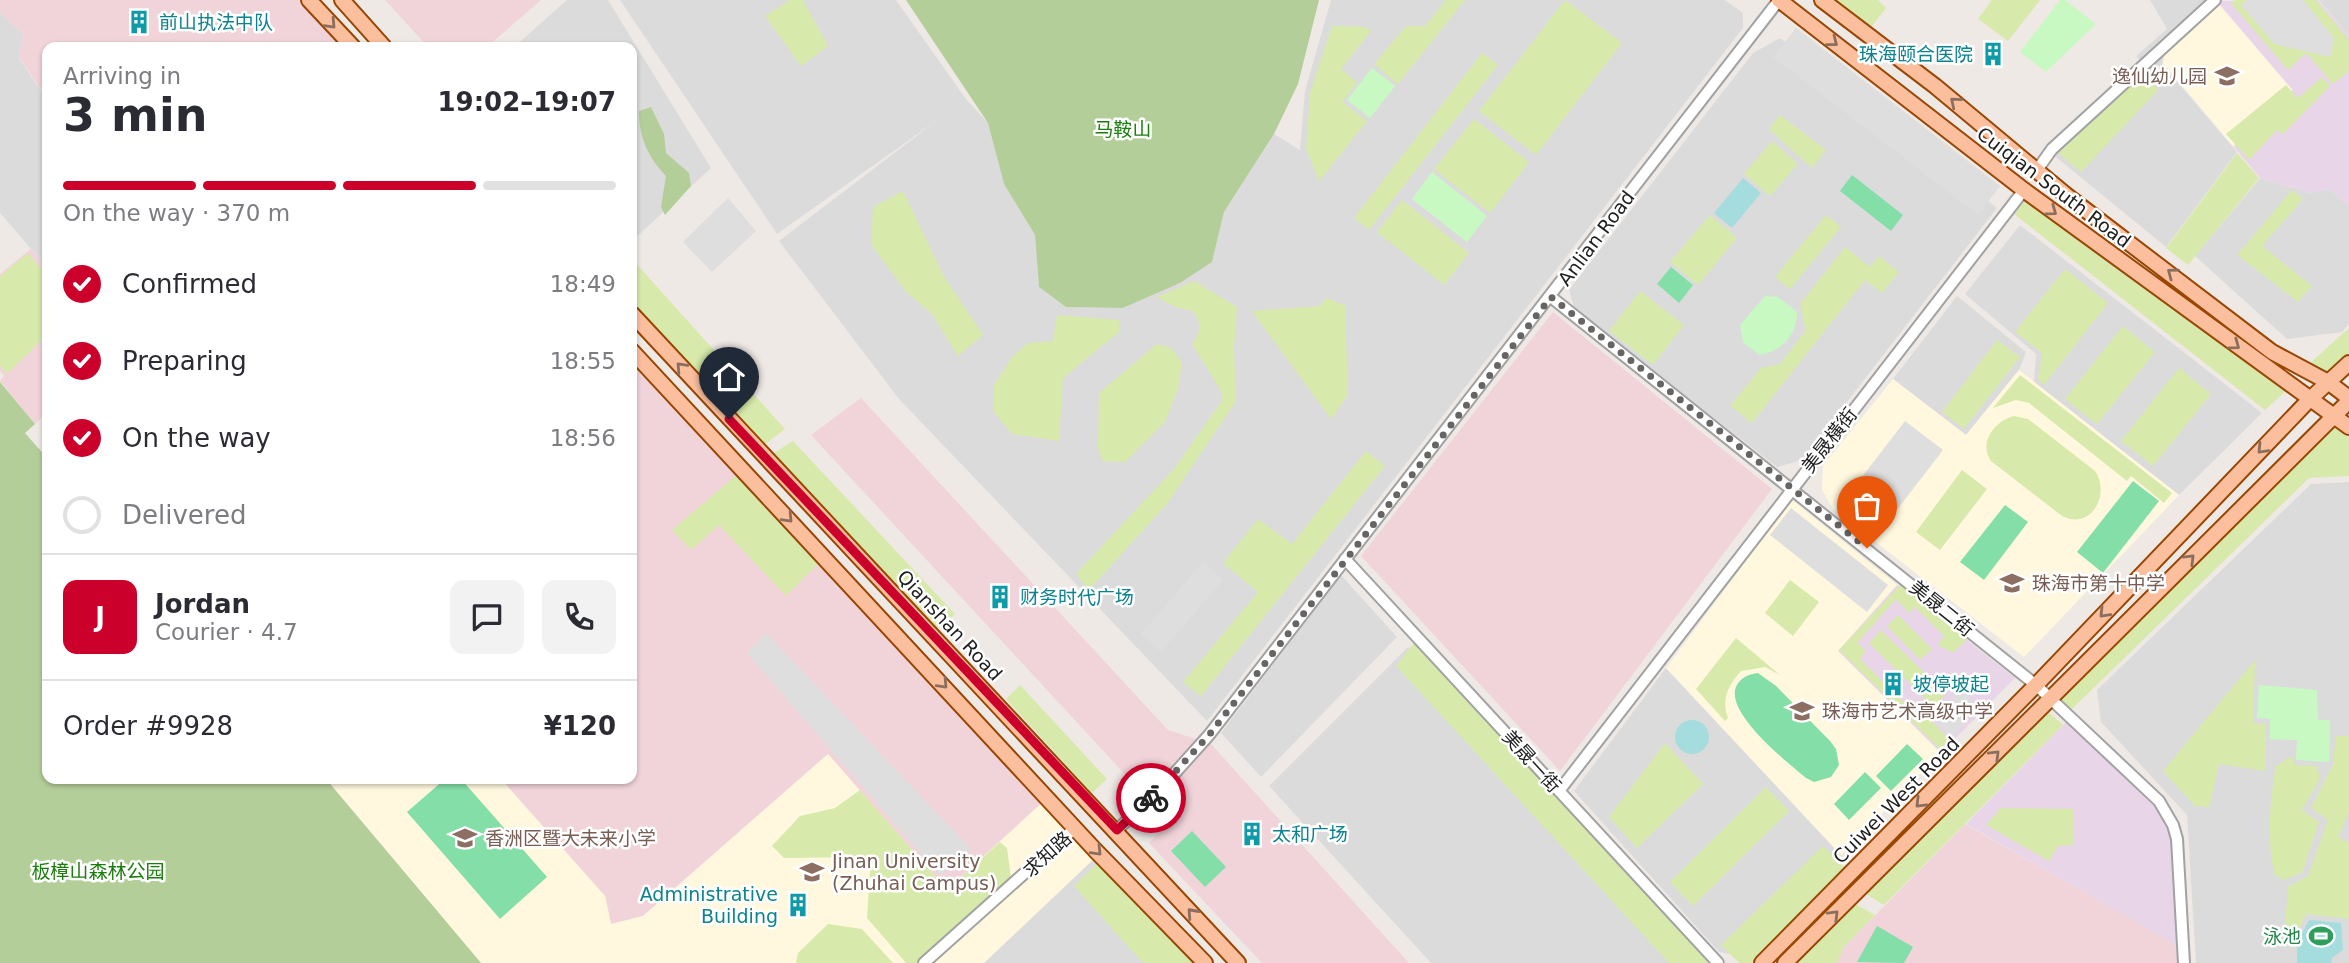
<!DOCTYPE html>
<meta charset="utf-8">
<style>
body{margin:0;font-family:"DejaVu Sans","Noto Sans SC",sans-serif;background:#f2f2f3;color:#2b2b33;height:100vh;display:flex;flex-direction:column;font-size:26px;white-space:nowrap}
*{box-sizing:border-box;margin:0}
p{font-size:23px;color:#7c7c81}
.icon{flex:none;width:38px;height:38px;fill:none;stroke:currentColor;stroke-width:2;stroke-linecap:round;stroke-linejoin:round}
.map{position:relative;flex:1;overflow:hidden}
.details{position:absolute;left:42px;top:42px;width:595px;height:742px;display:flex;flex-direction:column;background:#fff;border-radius:14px;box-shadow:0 2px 5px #0004}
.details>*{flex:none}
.pin{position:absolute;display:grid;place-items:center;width:60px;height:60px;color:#fff;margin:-72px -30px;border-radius:50% 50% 50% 0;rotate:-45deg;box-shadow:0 0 7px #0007}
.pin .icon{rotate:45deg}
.courier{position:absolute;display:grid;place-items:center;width:70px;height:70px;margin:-35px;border:5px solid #cb012c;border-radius:50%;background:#fff;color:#222;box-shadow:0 2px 9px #0007}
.headline em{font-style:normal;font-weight:600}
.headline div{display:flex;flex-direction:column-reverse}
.headline{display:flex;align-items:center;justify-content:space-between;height:119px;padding:0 21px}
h1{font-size:46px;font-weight:600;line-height:52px}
.bar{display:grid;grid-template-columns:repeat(4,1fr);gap:10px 7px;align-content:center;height:84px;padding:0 21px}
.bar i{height:9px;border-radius:5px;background:#e1e1e2}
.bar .selected{background:#cb012c}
.bar p{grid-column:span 4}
.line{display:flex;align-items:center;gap:18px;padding:0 21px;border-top:2px solid #e1e1e2}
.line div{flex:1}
.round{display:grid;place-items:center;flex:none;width:74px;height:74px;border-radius:14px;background:#f2f2f3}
ol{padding:0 21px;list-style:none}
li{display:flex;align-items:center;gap:21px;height:77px}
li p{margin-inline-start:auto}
li .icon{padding:7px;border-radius:50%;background:#cb012c;color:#fff;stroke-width:4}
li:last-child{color:#7c7c81}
li i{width:38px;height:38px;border:4px solid #e1e1e2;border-radius:50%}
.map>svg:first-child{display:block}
</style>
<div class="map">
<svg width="2349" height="963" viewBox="0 0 2349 963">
<rect width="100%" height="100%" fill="#efe9e5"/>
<!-- residential -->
<path fill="#dcdbdc" d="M 567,0 L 608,0 L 711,168 L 632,241 L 632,47 L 514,47 Z
M 620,0 L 896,0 L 966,99 L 988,123 L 1004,184 L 1035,235 L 1039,287 L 1066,307 L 1123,308 L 1180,283 L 1212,262 L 1224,212 L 1274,134 L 1300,150 L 1305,91 L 1331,0 L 1725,0 L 1743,13 L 1743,28 L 1207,721 L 899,399 L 779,241 L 936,121 L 777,234 Z
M 2150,0 L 2211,0 L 2166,43 L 2162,64 L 2237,152 L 2166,247 L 2051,153 L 2144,65 L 2136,56 L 2167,29 Z
M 2319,0 L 2349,0 L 2349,36 Z
M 0,12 L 23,34 L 19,58 L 47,100 L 47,267 L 0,213 Z
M 1780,38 L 1997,208 L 1802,460 L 1777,467 L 1575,310 L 1569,290 L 1753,53 Z
M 2260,178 L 2310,193 L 2329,189 L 2349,207 L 2349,324 L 2342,332 L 2287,339 L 2195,256 Z
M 2020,225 L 2262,413 L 2179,495 L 2034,382 L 2036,354 L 1965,294 Z
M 1957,296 L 2026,352 L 2019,370 L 1966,435 L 1893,379 Z
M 2349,482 L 2349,963 L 2196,963 L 2187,815 L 2101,722 L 2097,690 L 2311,484 Z
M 1341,575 L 1397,637 L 1261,777 L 1221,733 Z
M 1408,647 L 1694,963 L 1431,963 L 1269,786 Z
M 1666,668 L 1841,855 L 1741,956 L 1719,952 L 1574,791 Z
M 1099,854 L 1154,963 L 984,963 Z"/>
<!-- commercial -->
<path fill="#f0d4d9" d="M 0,0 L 309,0 L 352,47 L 47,47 L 47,99 L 19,57 L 23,34 L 0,12 Z
M 385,0 L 541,0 L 487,47 L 428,47 Z
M 31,249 L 47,267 L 47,413 L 35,424 L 0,381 L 4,376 L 0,371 L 0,274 Z
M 1553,312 L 1772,489 L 1560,771 L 1361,556 Z
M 632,351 L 1047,798 L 947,890 L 828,754 L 643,916 L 611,924 L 605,896 L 501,779 L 632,779 Z
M 861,398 L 1168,730 L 1211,744 L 1409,963 L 1262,963 L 1149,843 L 1169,822 L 811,435 Z
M 1965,824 L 2184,949 L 2184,963 L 1837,963 L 1844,947 Z"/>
<!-- industrial -->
<path fill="#e8d6e8" d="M 2318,0 L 2349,36 L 2349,207 L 2329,189 L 2310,193 L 2260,178 L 2234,147 L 2293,90 L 2217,1 Z
M 1897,585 L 2015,678 L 1941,753 L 1837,650 Z
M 2069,719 L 2159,801 L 2173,825 L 2183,949 L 1966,824 Z"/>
<!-- education -->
<path fill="#fff8de" d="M 2216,1 L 2292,90 L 2233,146 L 2163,63 L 2167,44 Z
M 2019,370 L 2179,495 L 2024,657 L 1833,509 L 1822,490 L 1823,466 L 1893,379 L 1966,435 Z
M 1792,500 L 1897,585 L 1838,651 L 1941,753 L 1841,855 L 1666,668 Z
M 828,754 L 947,890 L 1047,798 L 1099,854 L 984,963 L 481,963 L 326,779 L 501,779 L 605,896 L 611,924 L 643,916 Z"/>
<!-- grass -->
<path fill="#d7e9ab" d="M 790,0 L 803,0 L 828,46 L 801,66 L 765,16 Z
M 1446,0 L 1465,0 L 1398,84 L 1374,64 L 1406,26 L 1425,26 Z
M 1565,0 L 1622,43 L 1536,155 L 1479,111 Z
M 1829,0 L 1878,0 L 1886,8 L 1868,31 Z
M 1992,0 L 2040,0 L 2008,41 L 1978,19 Z
M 2235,0 L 2316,0 L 2349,40 L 2349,71 L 2333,84 L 2306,53 L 2288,70 L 2231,3 Z
M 1332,26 L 1365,27 L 1371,31 L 1341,69 L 1357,83 L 1342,102 L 1367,121 L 1319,181 L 1306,149 L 1310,93 Z
M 1482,53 L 1498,65 L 1369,230 L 1354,218 Z
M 2142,73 L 2158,90 L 2081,172 L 2056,151 Z
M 2322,77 L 2330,86 L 2283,134 L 2277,130 L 2249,160 L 2226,134 L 2286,85 L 2298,98 Z
M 1780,115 L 1826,150 L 1812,168 L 1769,129 Z
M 1474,119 L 1529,162 L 1490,213 L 1434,169 Z
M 1772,141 L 1798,164 L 1770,196 L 1744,174 Z
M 2237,153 L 2259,178 L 2188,265 L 2166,248 Z
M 2292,190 L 2303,199 L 2262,246 L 2312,286 L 2298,302 L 2237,255 Z
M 903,191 L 943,275 L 983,335 L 958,356 L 932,314 L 906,292 L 871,244 L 873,207 Z
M 2026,199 L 2287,390 L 2265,410 L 2014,214 Z
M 1402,200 L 1469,253 L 1444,285 L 1377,232 Z
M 1710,215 L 1737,238 L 1698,285 L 1670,262 Z
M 1826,215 L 1841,227 L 1790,289 L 1775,277 Z
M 1845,247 L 1870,267 L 1879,256 L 1899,272 L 1882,293 L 1865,280 L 1752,423 L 1730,406 L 1761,368 L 1780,364 L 1806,330 L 1800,304 Z
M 28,253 L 47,275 L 47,335 L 7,374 L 0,366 L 0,276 Z
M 632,259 L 785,429 L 763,446 L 632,306 Z
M 2065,269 L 2108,303 L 2044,385 L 2038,380 L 2042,353 L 2015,332 Z
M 1194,281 L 1237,307 L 1234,349 L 1236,401 L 1167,504 L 1089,590 L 1076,574 L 1174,469 L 1221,402 L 1221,391 L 1192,344 C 1201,332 1202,323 1193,311 L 1175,307 L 1157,297 Z
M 1640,291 L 1684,325 L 1653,365 L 1609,331 Z
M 1326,298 L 1345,305 L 1348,395 L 1331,419 L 1252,311 L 1320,306 Z
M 1057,315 L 1119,320 L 1119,332 L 1063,378 L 1059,441 L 1012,434 L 993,411 L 994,385 L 1012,357 L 1028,343 L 1053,341 Z
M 2123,326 L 2155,352 L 2097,424 L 2065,399 Z
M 2349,328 L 2349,357 L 2327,377 L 2309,364 Z
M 1997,340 L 2020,357 L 1964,429 L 1942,412 Z
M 1157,344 L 1171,348 L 1182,363 L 1178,389 L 1165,422 L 1125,462 L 1102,461 L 1098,447 L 1099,393 Z
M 2179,368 L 2211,394 L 2153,466 L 2121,441 Z
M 2020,375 L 2172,493 L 2164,503 L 2131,476 L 2127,481 L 2029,403 L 2016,400 L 1993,408 Z
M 2014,416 L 2028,419 L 2095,471 C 2111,494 2091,531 2062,516 L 1991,461 C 1978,442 1995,421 2014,416 Z
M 2333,427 L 2349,437 L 2349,476 L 2309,478 L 2071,710 L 2061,700 Z
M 793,441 L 955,614 L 935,630 L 774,453 Z
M 1366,451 L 1385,466 L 1201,696 L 1183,682 L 1258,592 L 1223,563 L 1258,519 L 1292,544 Z
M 1962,470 L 1987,489 L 1940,550 L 1916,532 Z
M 740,472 L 822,560 L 786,596 L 719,525 L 691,550 L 672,530 Z
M 1790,580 L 1819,602 L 1793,636 L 1765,613 Z
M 1904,581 L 1971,635 L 1953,653 L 1938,645 L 1944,636 L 1915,607 L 1909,613 L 1896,599 L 1857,643 L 1866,651 L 1860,659 L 1920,719 L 1925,714 L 1949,739 L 1940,749 L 1839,650 Z
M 1898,615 L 1932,649 L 1920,660 L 1887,626 Z
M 1881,630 L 1946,694 L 1934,707 L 1869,643 Z
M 1736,638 L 1780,675 L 1765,667 L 1741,671 C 1728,686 1721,699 1728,718 L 1725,721 L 1696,689 Z
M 1414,643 L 1710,963 L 1669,963 L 1396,666 Z
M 2255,660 L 2253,723 L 2266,724 L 2266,771 L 2219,764 L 2209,807 L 2195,806 L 2163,771 Z
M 1020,685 L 1107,779 L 1092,793 L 1006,699 Z
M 2048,712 L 2063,725 L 1884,905 L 1864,893 Z
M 2336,736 L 2349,736 L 2349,812 L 2338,837 L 2349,843 L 2349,919 L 2306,914 L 2294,940 L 2284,939 L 2288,887 L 2308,876 L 2328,820 L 2311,808 L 2333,764 Z
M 1665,743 L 1703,784 L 1637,848 L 1609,817 Z
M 2292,756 L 2295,765 L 2317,766 L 2320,779 L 2302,810 L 2319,822 L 2302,873 L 2283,880 L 2274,874 C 2267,838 2269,802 2276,766 Z
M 1766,787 L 1789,811 L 1693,906 L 1670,882 Z
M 860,790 L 947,890 L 1000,842 L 1007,848 L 1011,878 L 917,963 L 906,963 L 867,918 L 871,857 L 784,858 L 772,846 L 800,816 L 835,808 Z
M 2001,808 L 2073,809 L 2073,845 L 2058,846 L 2049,861 L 1986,825 Z
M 1823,846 L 1847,870 L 1752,963 L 1739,963 L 1721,945 Z
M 1101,860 L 1201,963 L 1143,963 L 1074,886 Z
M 1853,903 L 1875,915 L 1844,947 L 1837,963 L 1794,963 Z
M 828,924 L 862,929 L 893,963 L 796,963 L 798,953 Z"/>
<!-- forest -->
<path fill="#b4ce99" d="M 906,0 L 1319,0 L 1298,84 L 1274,134 L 1224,212 L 1212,262 L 1180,283 L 1123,308 L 1066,307 L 1039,287 L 1035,235 L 1004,184 L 988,123 Z
M 651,107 L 664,134 L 666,153 L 689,173 L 691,186 L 665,215 L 661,207 L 666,176 C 648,157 639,138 639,111 Z
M 0,382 L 35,424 L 25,433 L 47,458 L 47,779 L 326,779 L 481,963 L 0,963 Z"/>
<!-- park -->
<path fill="#c9f9c2" d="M 2060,0 L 2065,0 L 2096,24 L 2046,72 L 2020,52 Z
M 1372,68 L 1395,86 L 1370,118 L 1347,100 Z
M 1432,172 L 1487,216 L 1467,242 L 1412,199 Z
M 1765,296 L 1778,297 L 1797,312 C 1796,337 1783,350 1759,355 L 1743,342 L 1740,325 Z
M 2259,685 L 2317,690 L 2318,720 L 2330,720 L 2329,762 L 2296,760 L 2297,740 L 2270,739 L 2270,719 L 2257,718 Z"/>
<!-- pitch -->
<path fill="#83dea7" d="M 1852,175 L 1903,215 L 1891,231 L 1840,191 Z
M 1671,267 L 1693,285 L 1679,303 L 1657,284 Z
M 2133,481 L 2159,501 L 2103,573 L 2077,552 Z
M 2005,505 L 2028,522 L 1984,580 L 1960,562 Z
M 1758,673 L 1776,686 L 1830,741 L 1836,749 L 1839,765 L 1831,777 L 1814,782 L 1806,778 C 1787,762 1717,707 1739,682 C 1744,676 1750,674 1758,673 Z
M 1907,744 L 1923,759 L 1891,791 L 1876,776 Z
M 1865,772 L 1881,788 L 1849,820 L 1834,804 Z
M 445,779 L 461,779 L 547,877 L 500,919 L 407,812 Z
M 1192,831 L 1226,867 L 1205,887 L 1171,851 Z
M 1877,926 L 1913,947 L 1904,963 L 1857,962 Z"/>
<!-- parking -->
<path fill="#dedede" d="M 2247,0 L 2303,0 L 2334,38 L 2330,57 L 2274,44 L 2241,5 Z
M 1796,28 L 2000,186 L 1978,215 L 1773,57 Z
M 728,198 L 756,231 L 712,272 L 683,242 Z
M 1905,421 L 1943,450 L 1893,515 L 1855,486 Z
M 1791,508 L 1888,585 L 1867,612 L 1770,535 Z
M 1203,562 L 1223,580 L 1161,652 L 1141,634 Z
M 766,633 L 971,849 L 940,876 L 747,653 Z
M 1962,691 L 1979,709 L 1951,737 L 1933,719 Z"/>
<!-- water -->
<path fill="#a5dcdd" d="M 1743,178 L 1761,193 L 1732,228 L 1714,213 Z
M1675 737a17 17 0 1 1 34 0a17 17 0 1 1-34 0Z
M 2309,920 L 2341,923 L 2343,950 L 2332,958 L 2331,963 L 2297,963 L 2297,943 Z"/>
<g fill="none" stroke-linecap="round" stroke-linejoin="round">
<!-- minor casing -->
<g stroke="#a2a2a2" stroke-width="14">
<path id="minor" d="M 2037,170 L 2052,149 L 2215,0
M 1551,297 L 2036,685 L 2159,801 L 2173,825 L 2177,839 L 2184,963
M 1345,559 L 1718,963
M 1559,791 L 2024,190
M 1117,830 L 1165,784 L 1209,735 L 1779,0
M 924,963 L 1075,828"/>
</g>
<!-- major casing -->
<g stroke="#984601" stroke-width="18">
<path id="major" d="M 309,0 L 353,47
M 342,0 L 384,47
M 1779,0 L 2024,190 L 2349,427
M 1822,0 L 1935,86 L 2066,195 L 2272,352 L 2328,382 L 2349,398
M 632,314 L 1238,963
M 632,351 L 1095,850 L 1205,963
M 1762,963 L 2036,685 L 2309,400 L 2349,363
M 1785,963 L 2349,401"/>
</g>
<!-- minor -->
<use href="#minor" stroke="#fff" stroke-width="10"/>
<!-- major -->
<use href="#major" stroke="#fbbf9e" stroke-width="14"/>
</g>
<!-- one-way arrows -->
<defs><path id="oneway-chevron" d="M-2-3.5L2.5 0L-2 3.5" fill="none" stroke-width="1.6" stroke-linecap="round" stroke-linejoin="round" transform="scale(1.75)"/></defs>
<g stroke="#8c6e5e">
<use href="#oneway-chevron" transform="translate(331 24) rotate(47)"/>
<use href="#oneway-chevron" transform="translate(1833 42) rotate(38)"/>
<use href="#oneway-chevron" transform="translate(1955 102) rotate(-140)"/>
<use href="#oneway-chevron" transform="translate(2052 211) rotate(36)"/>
<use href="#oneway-chevron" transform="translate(2172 273) rotate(-143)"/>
<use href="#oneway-chevron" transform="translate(2235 345) rotate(36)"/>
<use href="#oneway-chevron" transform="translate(681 367) rotate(-133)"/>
<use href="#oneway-chevron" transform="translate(2262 449) rotate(134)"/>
<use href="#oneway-chevron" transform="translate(788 518) rotate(47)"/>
<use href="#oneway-chevron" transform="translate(2190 559) rotate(-45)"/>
<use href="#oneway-chevron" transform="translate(2104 613) rotate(134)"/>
<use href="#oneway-chevron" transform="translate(943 684) rotate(47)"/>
<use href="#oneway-chevron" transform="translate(1995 755) rotate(-45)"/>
<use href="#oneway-chevron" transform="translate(1920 803) rotate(135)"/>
<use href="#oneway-chevron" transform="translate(1097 851) rotate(46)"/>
<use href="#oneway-chevron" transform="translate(1192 913) rotate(-132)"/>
<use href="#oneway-chevron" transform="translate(1834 915) rotate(-45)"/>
</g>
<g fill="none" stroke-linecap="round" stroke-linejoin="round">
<!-- done -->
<path stroke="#676564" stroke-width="7" stroke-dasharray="0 12.6" d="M 1151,798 L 1209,735 L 1551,297 L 1867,548"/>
<!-- route -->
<path stroke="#cb012c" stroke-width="9" d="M 729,419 L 1117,830 L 1151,798"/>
</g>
<!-- icons -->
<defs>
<g id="building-bare" transform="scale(1.89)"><path d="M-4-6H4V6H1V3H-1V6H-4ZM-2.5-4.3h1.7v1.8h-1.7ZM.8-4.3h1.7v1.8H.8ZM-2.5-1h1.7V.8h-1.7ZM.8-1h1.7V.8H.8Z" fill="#0f9aa8" stroke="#fff" stroke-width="2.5" paint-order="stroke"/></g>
<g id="school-bare" transform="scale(1.89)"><path d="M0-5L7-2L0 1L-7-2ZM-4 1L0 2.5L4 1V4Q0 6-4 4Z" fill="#8d6e63" stroke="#fff" stroke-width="2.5" paint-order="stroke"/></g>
<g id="university-bare" transform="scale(1.89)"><path d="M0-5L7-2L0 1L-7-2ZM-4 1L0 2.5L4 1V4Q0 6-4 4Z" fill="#8d6e63" stroke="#fff" stroke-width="2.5" paint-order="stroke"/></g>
<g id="stadium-bare" transform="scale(1.89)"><path d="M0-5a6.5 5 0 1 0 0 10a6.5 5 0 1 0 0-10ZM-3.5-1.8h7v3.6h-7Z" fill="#2e9e5b" stroke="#fff" stroke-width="2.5" paint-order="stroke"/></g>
</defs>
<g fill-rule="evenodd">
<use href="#building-bare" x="139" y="22"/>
<use href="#building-bare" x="1993" y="54"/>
<use href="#school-bare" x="2227" y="76"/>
<use href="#school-bare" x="2012" y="583"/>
<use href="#building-bare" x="1000" y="597"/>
<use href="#building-bare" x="1893" y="684"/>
<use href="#school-bare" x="1802" y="711"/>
<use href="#building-bare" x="1252" y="834"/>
<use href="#school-bare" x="465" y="838"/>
<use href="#university-bare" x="812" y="872"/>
<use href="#building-bare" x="798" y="905"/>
<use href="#stadium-bare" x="2321" y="936"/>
</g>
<g text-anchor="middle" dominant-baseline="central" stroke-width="5" stroke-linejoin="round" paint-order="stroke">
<!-- culture labels -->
<g font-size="19" fill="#0d838f" stroke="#fff" text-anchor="start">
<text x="159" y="22">前山执法中队</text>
<text x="1973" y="54" text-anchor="end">珠海颐合医院</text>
<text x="1020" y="597">财务时代广场</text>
<text x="1913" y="684">坡停坡起</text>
<text x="1272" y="834">太和广场</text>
<text x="778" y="894" text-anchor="end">Administrative<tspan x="778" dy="22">Building</tspan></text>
</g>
<!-- education labels -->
<g font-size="19" fill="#785e54" stroke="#fff" text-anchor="start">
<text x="2207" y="76" text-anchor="end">逸仙幼儿园</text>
<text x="2032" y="583">珠海市第十中学</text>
<text x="1822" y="711">珠海市艺术高级中学</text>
<text x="485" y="838">香洲区暨大未来小学</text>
<text x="832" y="861">Jinan University<tspan x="832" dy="22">(Zhuhai Campus)</tspan></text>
</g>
<!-- park labels -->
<g font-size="19" fill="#1b7d0c" stroke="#fff">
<text x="1123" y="129">马鞍山</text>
<text x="98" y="871">板樟山森林公园</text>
</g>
<!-- street labels -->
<g font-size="19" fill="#1e1e1e" stroke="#fff">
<text transform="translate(2054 187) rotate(37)">Cuiqian South Road</text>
<text transform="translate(1596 238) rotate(-53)">Anlian Road</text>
<text transform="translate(1829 440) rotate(-52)">美晟橫街</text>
<text transform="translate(1942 608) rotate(39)">美晟二街</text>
<text transform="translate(950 625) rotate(47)">Qianshan Road</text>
<text transform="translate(1532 761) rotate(48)">美晟一街</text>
<text transform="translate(1896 800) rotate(-45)">Cuiwei West Road</text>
<text transform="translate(1047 854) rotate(-42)">求知路</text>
</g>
<!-- leisure labels -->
<g font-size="19" fill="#27864d" stroke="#fff" text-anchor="end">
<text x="2301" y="936">泳池</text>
</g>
</g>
</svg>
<div class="pin" style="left:1867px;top:548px;background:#ea580c"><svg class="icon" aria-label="bag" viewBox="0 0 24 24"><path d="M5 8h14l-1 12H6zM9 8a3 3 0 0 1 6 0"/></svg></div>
<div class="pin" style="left:729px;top:419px;background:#1f2937"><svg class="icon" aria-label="home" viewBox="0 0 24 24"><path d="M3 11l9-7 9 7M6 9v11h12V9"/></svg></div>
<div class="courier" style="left:1151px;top:798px"><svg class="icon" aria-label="bike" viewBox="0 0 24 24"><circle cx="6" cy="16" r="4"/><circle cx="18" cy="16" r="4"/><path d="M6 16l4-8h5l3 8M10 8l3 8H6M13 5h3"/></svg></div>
<section class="details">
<div class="headline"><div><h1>3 min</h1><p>Arriving in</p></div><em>19:02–19:07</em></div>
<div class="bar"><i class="selected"></i><i class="selected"></i><i class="selected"></i><i></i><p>On the way · 370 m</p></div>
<ol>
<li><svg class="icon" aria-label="check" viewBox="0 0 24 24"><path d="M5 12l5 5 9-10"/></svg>Confirmed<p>18:49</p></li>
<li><svg class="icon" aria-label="check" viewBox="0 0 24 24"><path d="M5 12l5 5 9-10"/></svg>Preparing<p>18:55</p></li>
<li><svg class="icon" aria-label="check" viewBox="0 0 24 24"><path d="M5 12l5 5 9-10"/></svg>On the way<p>18:56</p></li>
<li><i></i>Delivered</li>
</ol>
<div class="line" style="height:126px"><b class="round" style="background:#cb012c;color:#fff">J</b><div><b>Jordan</b><p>Courier · 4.7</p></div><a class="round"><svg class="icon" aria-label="chat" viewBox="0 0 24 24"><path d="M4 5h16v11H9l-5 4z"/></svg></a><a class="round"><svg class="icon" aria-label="phone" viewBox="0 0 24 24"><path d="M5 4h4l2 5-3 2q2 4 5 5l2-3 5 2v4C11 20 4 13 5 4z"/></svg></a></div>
<div class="line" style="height:91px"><div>Order #9928</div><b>¥120</b></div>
</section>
</div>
